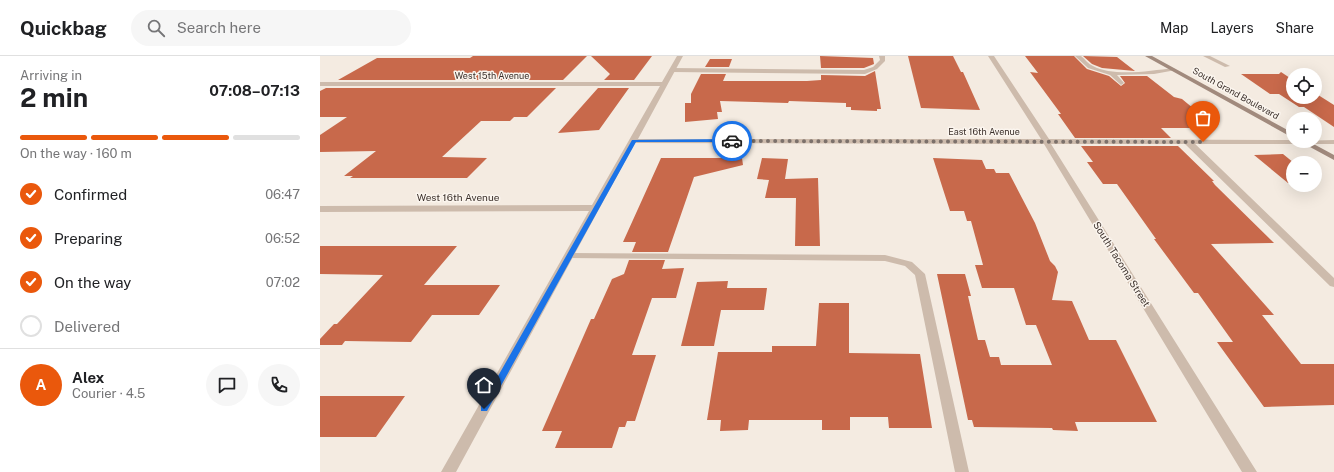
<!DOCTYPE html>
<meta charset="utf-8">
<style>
body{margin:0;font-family:"Public Sans",sans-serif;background:#f6f6f6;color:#202124;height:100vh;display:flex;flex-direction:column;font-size:15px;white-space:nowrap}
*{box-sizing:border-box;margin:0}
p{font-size:13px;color:#757577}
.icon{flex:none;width:22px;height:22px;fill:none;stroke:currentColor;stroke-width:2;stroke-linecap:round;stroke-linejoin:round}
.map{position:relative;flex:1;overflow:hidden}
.drawer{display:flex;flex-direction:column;background:#fff;width:320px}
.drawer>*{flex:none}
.buttons{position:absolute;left:966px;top:12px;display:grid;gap:8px}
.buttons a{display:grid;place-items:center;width:36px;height:36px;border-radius:50%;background:#fff;box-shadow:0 4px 16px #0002;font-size:20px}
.pin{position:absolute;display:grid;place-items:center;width:34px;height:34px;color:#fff;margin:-41px -17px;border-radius:50% 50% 50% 0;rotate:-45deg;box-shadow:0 0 4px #0007}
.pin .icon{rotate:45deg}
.courier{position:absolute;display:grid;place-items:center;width:40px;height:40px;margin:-20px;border:3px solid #1a73e8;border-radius:50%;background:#fff;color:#222;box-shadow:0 1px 5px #0007}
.headline em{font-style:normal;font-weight:700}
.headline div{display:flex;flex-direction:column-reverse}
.headline{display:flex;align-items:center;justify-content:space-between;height:68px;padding:0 20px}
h1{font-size:26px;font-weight:700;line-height:30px}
.bar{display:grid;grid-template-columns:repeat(4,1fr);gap:6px 4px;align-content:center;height:48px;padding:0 20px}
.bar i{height:5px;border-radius:3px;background:#e0e0e0}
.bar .active{background:#ea580c}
.bar p{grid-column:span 4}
.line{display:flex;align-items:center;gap:10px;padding:0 20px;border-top:1px solid #e0e0e0}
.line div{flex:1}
.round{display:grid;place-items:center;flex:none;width:42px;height:42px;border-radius:21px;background:#f6f6f6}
ol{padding:0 20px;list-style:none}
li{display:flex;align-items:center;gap:12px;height:44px}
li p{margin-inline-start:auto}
li .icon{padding:4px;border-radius:50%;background:#ea580c;color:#fff;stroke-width:4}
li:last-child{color:#757577}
li i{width:22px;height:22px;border:2px solid #e0e0e0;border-radius:50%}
header{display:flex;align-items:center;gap:24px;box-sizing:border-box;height:56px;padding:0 20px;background:#fff;border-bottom:1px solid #e0e0e0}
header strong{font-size:19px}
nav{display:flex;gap:22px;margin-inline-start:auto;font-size:14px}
.search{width:280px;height:36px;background:#f6f6f6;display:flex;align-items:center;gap:10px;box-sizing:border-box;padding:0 14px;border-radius:22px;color:#757577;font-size:15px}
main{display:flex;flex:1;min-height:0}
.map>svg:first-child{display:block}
</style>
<header>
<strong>Quickbag</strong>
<div class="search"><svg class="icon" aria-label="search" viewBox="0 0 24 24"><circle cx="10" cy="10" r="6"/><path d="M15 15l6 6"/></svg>Search here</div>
<nav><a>Map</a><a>Layers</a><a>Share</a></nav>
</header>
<main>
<section class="drawer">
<div class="headline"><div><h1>2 min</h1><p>Arriving in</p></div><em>07:08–07:13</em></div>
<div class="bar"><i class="active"></i><i class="active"></i><i class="active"></i><i></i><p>On the way · 160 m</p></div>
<ol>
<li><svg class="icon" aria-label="check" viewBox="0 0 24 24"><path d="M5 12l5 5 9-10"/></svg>Confirmed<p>06:47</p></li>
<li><svg class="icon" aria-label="check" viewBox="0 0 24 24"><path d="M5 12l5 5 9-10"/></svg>Preparing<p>06:52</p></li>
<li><svg class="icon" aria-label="check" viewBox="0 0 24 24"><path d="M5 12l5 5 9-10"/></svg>On the way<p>07:02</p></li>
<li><i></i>Delivered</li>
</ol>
<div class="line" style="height:72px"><b class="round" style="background:#ea580c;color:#fff">A</b><div><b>Alex</b><p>Courier · 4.5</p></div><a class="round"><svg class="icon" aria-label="chat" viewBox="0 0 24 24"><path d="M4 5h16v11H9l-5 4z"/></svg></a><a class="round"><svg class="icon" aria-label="phone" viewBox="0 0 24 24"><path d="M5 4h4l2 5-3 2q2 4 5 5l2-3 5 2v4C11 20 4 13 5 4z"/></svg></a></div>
</section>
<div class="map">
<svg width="1014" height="416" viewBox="0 0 1014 416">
<rect width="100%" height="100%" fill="#f4ebe1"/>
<!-- building -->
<path fill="#c8694b" d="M 153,0 L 267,0 L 243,24 L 18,24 L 57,2 L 150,2 Z
M 271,0 L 332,0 L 314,24 L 284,24 L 290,18 Z
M 500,0 L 553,2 L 554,8 L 544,12 L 501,12 Z
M 588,0 L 633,0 L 641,16 L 643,16 L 660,54 L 601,52 Z
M 705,0 L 754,0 L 767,13 L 789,20 L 801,30 L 805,27 L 800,20 L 827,20 L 854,41 L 862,43 L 897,72 L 841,72 L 851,82 L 755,82 L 738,58 L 741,58 L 710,16 L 718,17 Z
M 763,0 L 797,1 L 815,15 L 782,12 L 772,8 Z
M 390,3 L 412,3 L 409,11 L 385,11 Z
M 555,15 L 561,53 L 557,53 L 557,55 L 531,54 L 531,51 L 526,51 L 526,47 L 469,45 L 468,47 L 400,45 L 402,56 L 397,56 L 398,63 L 365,66 L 365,47 L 371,47 L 371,38 L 381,18 L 406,18 L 403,25 L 487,25 L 501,24 L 501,19 L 545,20 Z
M 961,16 L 973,24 L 973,41 L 995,41 L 995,37 L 1014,49 L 1014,71 L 984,51 L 979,51 L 959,38 L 950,38 L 921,18 L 959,18 Z
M 6,32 L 236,32 L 207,61 L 194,61 L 190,65 L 161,65 L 122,101 L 167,102 L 147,122 L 30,122 L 33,120 L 24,120 L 56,95 L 0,96 L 0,79 L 27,61 L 0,61 L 0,35 Z
M 278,32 L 309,32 L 279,74 L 238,77 Z
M 761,90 L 858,90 L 894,125 L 892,125 L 895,129 L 954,187 L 891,188 L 954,259 L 942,259 L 981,308 L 1014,308 L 1014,349 L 944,351 L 897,286 L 913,286 L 878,237 L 874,237 L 834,183 L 836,183 L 797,128 L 783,128 L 767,106 L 773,106 Z
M 963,98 L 974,107 L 973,127 L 968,127 L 934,99 Z
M 341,102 L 422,102 L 423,109 L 374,121 L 348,196 L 312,196 L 316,186 L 303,186 Z
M 442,102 L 468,103 L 465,123 L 498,122 L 500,190 L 475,190 L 476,142 L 445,142 L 449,124 L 437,123 Z
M 613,102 L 662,104 L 666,113 L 674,113 L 676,117 L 689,117 L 715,167 L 730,205 L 735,210 L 738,216 L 732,244 L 752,245 L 769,284 L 796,284 L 837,366 L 755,366 L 758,375 L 733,374 L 732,372 L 654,371 L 652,364 L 648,364 L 617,218 L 645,218 L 651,240 L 648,240 L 658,284 L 665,284 L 670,301 L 679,301 L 681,309 L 732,309 L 716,269 L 706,269 L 694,232 L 662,232 L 655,209 L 663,209 L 651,165 L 647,165 L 644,155 L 630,155 Z
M 0,190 L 137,190 L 104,229 L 180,229 L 159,259 L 112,259 L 91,286 L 25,285 L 22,289 L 0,289 L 0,283 L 14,268 L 17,268 L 63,219 L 0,218 Z
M 309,204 L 345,204 L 342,213 L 364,212 L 356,242 L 332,242 L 312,299 L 336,299 L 315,365 L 307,365 L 305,371 L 299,371 L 292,392 L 235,392 L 242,375 L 222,375 L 271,263 L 274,263 L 292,223 L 304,218 Z
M 408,225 L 407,232 L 447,232 L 444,254 L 401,254 L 394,290 L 361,290 L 377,226 Z
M 499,247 L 529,247 L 529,297 L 600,298 L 612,372 L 569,372 L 568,361 L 530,361 L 530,374 L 502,374 L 502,364 L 429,364 L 428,374 L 400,375 L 401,364 L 387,364 L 398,296 L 452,296 L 452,290 L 496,290 Z
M 0,340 L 85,340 L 56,381 L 0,381 Z"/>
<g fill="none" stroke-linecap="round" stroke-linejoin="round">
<!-- lane -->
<path fill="#cdbbac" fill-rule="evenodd" d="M 559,0 L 565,0 L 565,5 L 557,13 L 545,18 L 352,16 L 349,14 L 352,12 L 544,14 L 553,11 L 560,4 Z
M 755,0 L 761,0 C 765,3 768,8 773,10 C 793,21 830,15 853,12 L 856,14 L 834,18 L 797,19 L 804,27 L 801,29 L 790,19 L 768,12 Z
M 883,0 L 890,0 L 910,10 L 905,11 Z
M 865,84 L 871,84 L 1014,222 L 1014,231 L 1010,230 L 865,88 Z
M 250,197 L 565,199 L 592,206 L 605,218 L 649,416 L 635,416 L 595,219 L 585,210 L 565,205 L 247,202 L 245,200 Z"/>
<!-- street -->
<path fill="#cdbbac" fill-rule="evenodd" d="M 357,0 L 363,0 L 318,83 L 721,83 L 668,0 L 674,0 L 729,83 L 973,84 L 973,85 L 1014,84 L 1014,88 L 731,88 L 937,416 L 922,416 L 724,88 L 315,87 L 136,416 L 121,416 L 269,155 L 0,156 L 0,150 L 272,149 L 340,30 L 0,30 L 0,26 L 342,26 Z"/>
<!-- secondary -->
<path fill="#a18a7d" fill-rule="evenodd" d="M 825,0 L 832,0 L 973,77 L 973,82 Z
M 979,85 L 988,85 L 1014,99 L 1014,104 Z"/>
</g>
<!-- route -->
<path fill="#1a73e8" d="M 412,83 L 414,86 L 316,86 L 167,355 L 161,355 L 161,350 L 312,84 Z"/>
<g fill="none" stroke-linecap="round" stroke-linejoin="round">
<!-- done -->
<path stroke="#7c716b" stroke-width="4" stroke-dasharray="0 7.2" d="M 412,85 L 883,86"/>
</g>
<g text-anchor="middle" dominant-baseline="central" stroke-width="3" stroke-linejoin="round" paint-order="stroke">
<!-- far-street labels -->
<g font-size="9" fill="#3b302b" stroke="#fbf5ee">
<text x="172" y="19">West 15th Avenue</text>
<text transform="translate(916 37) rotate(29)">South Grand Boulevard</text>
<text x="664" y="75">East 16th Avenue</text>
</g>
<!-- street labels -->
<g font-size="10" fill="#3b302b" stroke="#fbf5ee">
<text x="138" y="141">West 16th Avenue</text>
<text transform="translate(802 208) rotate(58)">South Tacoma Street</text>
</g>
</g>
</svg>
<div class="buttons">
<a><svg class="icon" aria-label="locate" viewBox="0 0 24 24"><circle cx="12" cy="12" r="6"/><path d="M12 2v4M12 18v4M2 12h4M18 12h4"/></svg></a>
<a>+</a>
<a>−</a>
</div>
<div class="pin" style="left:883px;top:86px;background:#ea580c"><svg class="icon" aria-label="bag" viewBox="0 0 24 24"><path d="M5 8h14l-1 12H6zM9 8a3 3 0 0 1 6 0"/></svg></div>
<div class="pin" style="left:164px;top:353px;background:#1f2937"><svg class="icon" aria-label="home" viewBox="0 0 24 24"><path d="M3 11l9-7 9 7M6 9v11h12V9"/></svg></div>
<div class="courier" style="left:412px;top:85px"><svg class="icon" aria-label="car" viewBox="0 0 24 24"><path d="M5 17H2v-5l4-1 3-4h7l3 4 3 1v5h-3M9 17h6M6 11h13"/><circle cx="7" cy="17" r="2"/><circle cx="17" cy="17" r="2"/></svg></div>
</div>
</main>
